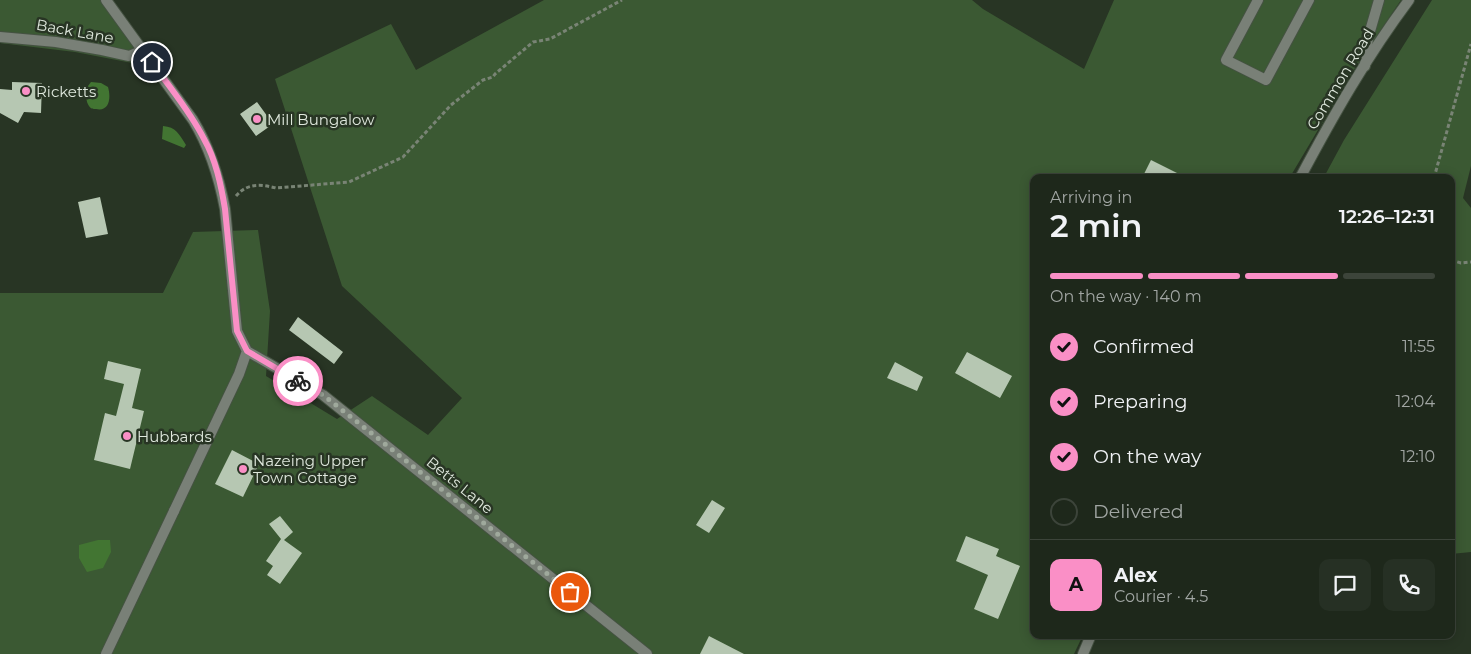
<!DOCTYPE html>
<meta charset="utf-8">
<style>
body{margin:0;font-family:Montserrat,sans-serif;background:#263024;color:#f1f3f6;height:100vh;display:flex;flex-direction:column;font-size:19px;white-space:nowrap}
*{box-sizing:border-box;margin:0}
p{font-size:16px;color:#a1a6a3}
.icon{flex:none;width:28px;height:28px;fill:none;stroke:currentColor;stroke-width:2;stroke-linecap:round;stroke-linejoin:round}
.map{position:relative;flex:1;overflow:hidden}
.panel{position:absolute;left:1030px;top:174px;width:425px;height:465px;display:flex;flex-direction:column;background:#1e281b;border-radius:10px;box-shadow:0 2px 12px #0003,0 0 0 1px #3c443a}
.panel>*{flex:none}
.pin{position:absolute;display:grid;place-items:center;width:42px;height:42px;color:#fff;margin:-21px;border:2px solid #fff;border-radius:50%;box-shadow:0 1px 5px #0007}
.courier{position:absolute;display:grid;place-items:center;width:50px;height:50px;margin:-25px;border:4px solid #fa8fc6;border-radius:50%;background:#fff;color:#222;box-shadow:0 1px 6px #0007}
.headline em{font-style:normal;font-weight:600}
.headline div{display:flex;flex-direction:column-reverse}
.headline{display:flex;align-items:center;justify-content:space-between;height:85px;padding:0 20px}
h1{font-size:32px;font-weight:600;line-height:38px}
.bar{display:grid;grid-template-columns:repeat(4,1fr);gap:8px 5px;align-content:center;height:60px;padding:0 20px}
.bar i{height:6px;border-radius:4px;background:#3c443a}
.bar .current{background:#fa8fc6}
.bar p{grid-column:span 4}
.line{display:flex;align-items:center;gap:12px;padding:0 20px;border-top:1px solid #3c443a}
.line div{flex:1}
.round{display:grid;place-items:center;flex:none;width:52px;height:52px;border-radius:10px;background:#263024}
ol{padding:0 20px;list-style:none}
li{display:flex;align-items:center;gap:15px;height:55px}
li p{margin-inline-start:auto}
li .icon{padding:5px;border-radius:50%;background:#fa8fc6;color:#111;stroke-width:4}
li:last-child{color:#a1a6a3}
li i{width:28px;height:28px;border:2px solid #3c443a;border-radius:50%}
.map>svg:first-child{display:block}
</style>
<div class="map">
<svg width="1471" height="654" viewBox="0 0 1471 654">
<rect width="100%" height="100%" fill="#283524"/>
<!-- green -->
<path fill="#3b5933" d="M 0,0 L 106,0 L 153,67 L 75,52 L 0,43 Z
M 544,0 L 972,0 L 983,9 L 1084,69 L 1114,0 L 1401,0 L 1353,71 L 1290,177 L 1034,178 L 1034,635 L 1083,635 L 1074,654 L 0,654 L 0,293 L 163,293 L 193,232 L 258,230 L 270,311 L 266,376 L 337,419 L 372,396 L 428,435 L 462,398 L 342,286 L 275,79 L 391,24 L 416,70 Z
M 1432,0 L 1471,0 L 1471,166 L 1463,198 L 1471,208 L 1471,552 L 1451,554 L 1451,178 L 1324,177 L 1344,140 Z"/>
<!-- water -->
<path fill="#427532" d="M 91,82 L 101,83 L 108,87 C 111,97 110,112 96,109 C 93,109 91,109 89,106 C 86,102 86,94 85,90 Z
M 163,126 C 176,127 179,134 186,145 L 184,148 L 162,139 Z
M 98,540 L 110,540 L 111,552 L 103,568 L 87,572 L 79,558 L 79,545 Z"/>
<!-- building -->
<path fill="#b6c7b2" d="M 12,82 L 42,83 L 41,113 L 24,112 L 18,123 L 0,113 L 0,89 L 12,90 Z
M 257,102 L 273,124 L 256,136 L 240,114 Z
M 1151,160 L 1187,178 L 1142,178 Z
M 100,197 L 108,234 L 86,238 L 78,202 Z
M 298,317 L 343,352 L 334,364 L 289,330 Z
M 967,352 L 1012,376 L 1000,398 L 955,373 Z
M 108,361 L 141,369 L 132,408 L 144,411 L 130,469 L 94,460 L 105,413 L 116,416 L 124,384 L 104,379 Z
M 895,362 L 923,377 L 917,391 L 887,378 Z
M 232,450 L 259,464 L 243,497 L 215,484 Z
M 712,500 L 725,508 L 709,533 L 696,525 Z
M 280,516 L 293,532 L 284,540 L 302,553 L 280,584 L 267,575 L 273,566 L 266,561 L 281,539 L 269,524 Z
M 966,536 L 999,549 L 996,556 L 1020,566 L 998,619 L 974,609 L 988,575 L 956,561 Z
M 709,636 L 744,654 L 700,654 Z"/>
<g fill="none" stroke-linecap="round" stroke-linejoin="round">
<!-- service casing -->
<g stroke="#455242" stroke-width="12">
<path id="service" d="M 1258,0 L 1226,60 L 1266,80 L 1309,0
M 1365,66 L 1368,38 L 1379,0
M 106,654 L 174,511"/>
</g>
<!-- minor casing -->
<g stroke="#455242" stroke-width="12">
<path id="minor" d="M 106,0 L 193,120 C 210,148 219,177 225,209 L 237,331 L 247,351 L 323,395 L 647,654
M 0,37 L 56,42 L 102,50 L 129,56 L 143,50
M 174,511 L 239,374 L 247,351"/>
</g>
<!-- tertiary casing -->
<g stroke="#455242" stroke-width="12">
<path id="tertiary" d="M 1300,178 C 1333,116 1367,56 1409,0
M 1083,654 L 1091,635"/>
</g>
<!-- path -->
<path stroke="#798475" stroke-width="3" stroke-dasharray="4 2.5" stroke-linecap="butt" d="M 1434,178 L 1471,44
M 236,196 C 247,183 261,184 276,188 L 349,182 L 403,157 L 451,105 L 483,80 L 493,77 L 495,74 L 533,42 L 550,39 L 622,0
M 1451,260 L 1461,263 L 1471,262"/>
<!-- service -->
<use href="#service" stroke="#798077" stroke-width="10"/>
<!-- minor -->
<use href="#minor" stroke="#798077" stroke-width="10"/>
<!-- tertiary -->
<use href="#tertiary" stroke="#798077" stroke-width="10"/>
</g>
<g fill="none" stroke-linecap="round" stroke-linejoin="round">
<!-- done -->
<path stroke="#9fa99c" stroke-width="5" stroke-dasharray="0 9" d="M 298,381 L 323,395 L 370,432 L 570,592"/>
<!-- route -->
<path stroke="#fa8fc6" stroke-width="6" d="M 152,62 C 169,87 190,111 204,139 C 216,160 221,185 225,209 L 237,331 L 247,351 L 298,381"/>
</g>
<!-- markers -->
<g fill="#fa8fc6" stroke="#283524" stroke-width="2">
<circle cx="26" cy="91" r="5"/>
<circle cx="257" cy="119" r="5"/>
<circle cx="127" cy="436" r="5"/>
<circle cx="243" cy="469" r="5"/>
</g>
<g text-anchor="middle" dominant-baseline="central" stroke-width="5" stroke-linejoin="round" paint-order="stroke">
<!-- street labels -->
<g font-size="15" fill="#dfe8dd" stroke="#283524">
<text transform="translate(75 31) rotate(10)">Back Lane</text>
<text transform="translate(1340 79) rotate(-59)">Common Road</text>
<text transform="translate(460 485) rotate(39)">Betts Lane</text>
</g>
<!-- poi labels -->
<g font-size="15" fill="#dfe8dd" stroke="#283524" text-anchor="start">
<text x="36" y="91">Ricketts</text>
<text x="267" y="119">Mill Bungalow</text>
<text x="137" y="436">Hubbards</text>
<text x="253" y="460">Nazeing Upper<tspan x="253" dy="17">Town Cottage</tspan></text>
</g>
</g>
</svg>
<div class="pin" style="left:570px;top:592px;background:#ea580c"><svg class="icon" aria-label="bag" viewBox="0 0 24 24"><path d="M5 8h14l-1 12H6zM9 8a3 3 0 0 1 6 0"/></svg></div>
<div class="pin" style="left:152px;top:62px;background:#1f2937"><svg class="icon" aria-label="home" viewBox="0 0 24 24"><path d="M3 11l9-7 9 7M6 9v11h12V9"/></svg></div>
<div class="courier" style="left:298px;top:381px"><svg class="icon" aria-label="bike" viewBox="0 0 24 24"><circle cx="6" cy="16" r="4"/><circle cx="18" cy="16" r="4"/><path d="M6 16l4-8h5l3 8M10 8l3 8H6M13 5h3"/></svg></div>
<section class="panel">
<div class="headline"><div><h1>2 min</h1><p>Arriving in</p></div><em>12:26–12:31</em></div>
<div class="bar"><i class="current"></i><i class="current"></i><i class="current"></i><i></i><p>On the way · 140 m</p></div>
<ol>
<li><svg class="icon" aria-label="check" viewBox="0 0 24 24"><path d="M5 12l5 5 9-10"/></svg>Confirmed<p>11:55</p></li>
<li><svg class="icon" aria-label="check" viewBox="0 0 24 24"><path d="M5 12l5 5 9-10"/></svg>Preparing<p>12:04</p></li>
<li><svg class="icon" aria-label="check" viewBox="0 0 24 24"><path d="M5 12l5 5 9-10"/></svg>On the way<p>12:10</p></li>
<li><i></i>Delivered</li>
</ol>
<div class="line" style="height:90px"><b class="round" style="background:#fa8fc6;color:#111">A</b><div><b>Alex</b><p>Courier · 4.5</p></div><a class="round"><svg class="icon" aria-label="chat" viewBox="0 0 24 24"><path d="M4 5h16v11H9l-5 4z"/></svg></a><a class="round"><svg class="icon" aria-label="phone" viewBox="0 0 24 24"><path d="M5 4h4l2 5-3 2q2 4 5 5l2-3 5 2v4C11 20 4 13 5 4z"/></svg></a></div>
</section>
</div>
